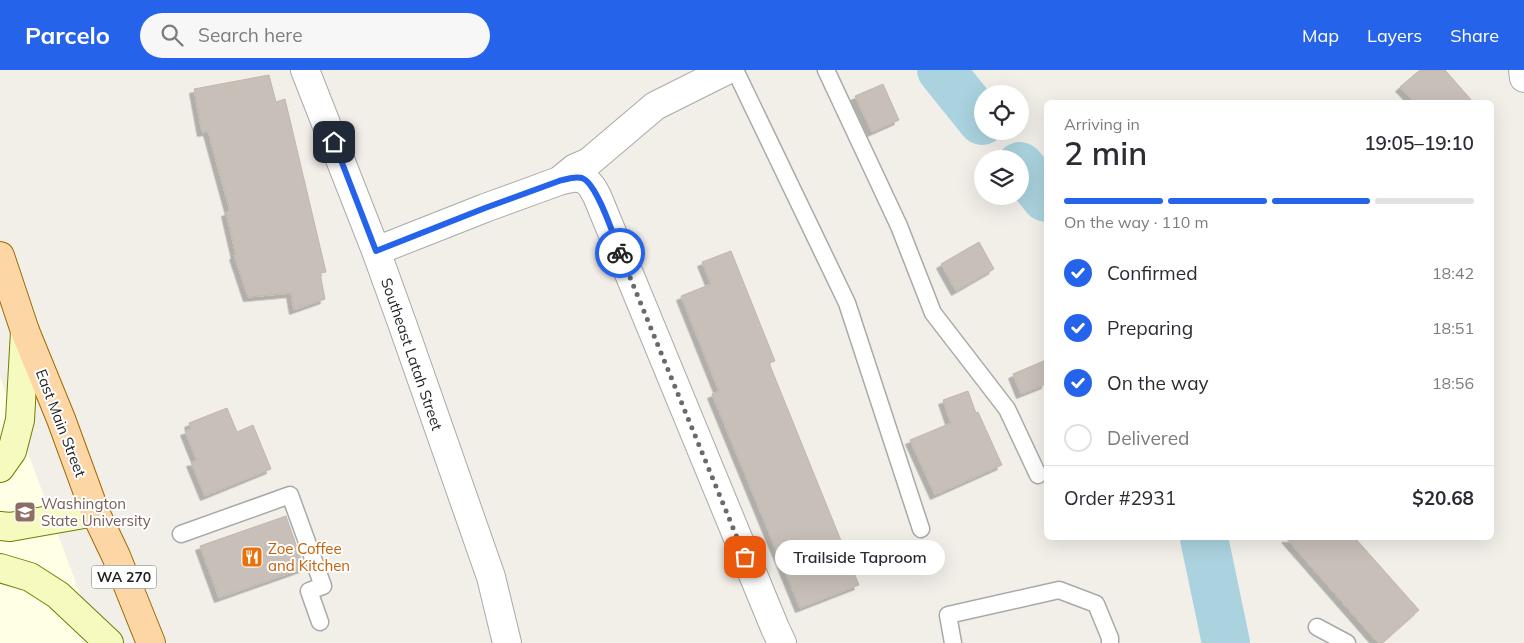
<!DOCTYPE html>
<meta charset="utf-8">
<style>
body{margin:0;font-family:Mulish,sans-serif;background:#f7f7f7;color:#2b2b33;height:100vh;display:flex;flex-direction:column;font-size:19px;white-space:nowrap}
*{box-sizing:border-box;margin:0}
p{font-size:16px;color:#7c7c81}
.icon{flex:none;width:28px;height:28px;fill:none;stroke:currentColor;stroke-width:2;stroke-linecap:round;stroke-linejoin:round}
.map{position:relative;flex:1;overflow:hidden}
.drawer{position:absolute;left:1044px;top:30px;width:450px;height:440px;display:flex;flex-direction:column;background:#fff;border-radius:8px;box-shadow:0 5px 20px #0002}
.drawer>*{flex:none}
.fabs{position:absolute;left:974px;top:15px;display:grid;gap:10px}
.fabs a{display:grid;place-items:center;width:55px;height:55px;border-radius:50%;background:#fff;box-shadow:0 5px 20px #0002;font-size:25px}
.pin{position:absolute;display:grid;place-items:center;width:42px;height:42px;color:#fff;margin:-21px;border-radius:10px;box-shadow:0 2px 8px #0006}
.courier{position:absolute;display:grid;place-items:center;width:50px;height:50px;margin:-25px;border:4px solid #2563eb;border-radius:50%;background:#fff;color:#222;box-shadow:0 1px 6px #0007}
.bubble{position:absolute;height:35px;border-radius:18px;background:#fff;box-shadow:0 5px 20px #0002;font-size:16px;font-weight:600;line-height:35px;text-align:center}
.headline em{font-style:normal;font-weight:600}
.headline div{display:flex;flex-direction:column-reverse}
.headline{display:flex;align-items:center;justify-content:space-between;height:85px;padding:0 20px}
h1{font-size:32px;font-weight:600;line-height:38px}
.bar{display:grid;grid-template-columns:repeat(4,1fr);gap:8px 5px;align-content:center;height:60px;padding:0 20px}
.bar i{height:6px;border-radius:4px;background:#e1e1e2}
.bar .active{background:#2563eb}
.bar p{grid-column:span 4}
.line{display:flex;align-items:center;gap:12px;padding:0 20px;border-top:1px solid #e1e1e2}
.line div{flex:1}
ol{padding:0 20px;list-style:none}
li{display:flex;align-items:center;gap:15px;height:55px}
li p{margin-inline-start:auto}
li .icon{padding:5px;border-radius:50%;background:#2563eb;color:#fff;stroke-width:4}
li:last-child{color:#7c7c81}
li i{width:28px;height:28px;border:2px solid #e1e1e2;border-radius:50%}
header{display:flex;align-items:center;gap:30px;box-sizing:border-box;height:70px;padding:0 25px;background:#2563eb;color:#fff}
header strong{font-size:24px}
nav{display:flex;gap:28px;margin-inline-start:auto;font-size:18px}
.search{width:350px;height:45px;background:#f7f7f7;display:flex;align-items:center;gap:12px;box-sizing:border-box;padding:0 18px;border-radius:28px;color:#7c7c81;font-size:19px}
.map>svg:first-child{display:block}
</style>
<header>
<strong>Parcelo</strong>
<div class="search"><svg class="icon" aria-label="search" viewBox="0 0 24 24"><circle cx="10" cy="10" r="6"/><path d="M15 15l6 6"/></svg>Search here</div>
<nav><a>Map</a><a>Layers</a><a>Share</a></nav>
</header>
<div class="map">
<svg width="1524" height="573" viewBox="0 0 1524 573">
<defs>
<filter id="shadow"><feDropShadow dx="-4.5" dy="4.5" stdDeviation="0" flood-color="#0004"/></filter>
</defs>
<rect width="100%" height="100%" fill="#f2efe9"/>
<!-- education -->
<path fill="#ffffe5" d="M 0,306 L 2,312 L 98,573 L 0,573 Z"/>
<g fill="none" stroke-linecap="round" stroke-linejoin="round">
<!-- river -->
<path stroke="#aad3df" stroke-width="48" d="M 941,0 L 982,51
M 1020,96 L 1046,128
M 1204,468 L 1226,573"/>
</g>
<!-- building -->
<path fill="#c7bfb8" stroke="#c4b6ab" filter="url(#shadow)" d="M 1420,0 L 1445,0 L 1473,32 L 1414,32 L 1400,17 Z
M 269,5 L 276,32 L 285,29 L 326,202 L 320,203 L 325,229 L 294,240 L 291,223 L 248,227 L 234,185 L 236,185 L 226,142 L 230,141 L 208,61 L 202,62 L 194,19 Z
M 883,14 L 899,50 L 872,62 L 855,26 Z
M 979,172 L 994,199 L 956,221 L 941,194 Z
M 731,181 L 775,291 L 769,293 L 859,515 L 800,538 L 712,324 L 719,321 L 681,226 L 711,214 L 702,192 Z
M 1046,290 L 1046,314 L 1021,324 L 1013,304 Z
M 968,321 L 976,343 L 978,342 L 1002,395 L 935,425 L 910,370 L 951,353 L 943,330 Z
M 227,338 L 237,362 L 253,355 L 271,399 L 205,426 L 191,392 L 197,391 L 185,361 L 191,359 L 189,353 Z
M 286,446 L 304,498 L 219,528 L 200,476 Z
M 1286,468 L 1355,468 L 1419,540 L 1382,573 L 1378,573 Z"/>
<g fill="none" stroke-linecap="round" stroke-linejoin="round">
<!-- service casing -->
<g stroke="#a9a9a9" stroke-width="19">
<path id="service" d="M 735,0 L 847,233 L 921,459
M 826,0 L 899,156 L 933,243 L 1007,339 L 1038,405
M 181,464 L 290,425 L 323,516 L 309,521 L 320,552
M 1317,557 L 1347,573
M 953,573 L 948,545 L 1059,520 L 1096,534 L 1110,568 L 1110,573"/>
</g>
<!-- minor casing -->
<g stroke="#a9a9a9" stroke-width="30">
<path id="minor" d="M 305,0 L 376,181 L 402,253 L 491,507 L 507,573
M 1523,0 L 1524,8
M 559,111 C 580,105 587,106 597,126 L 775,558 L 782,573
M 376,181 L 485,138 L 559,111 L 575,98 L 589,92 L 655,36 L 727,0"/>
</g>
<!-- secondary casing -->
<g stroke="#707d05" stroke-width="30">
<path id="secondary" d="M 0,398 L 12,381 L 20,350 L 25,261
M 0,456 L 10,457 L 95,442
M 0,498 L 30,507 L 58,525 L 109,573"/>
</g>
<!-- primary casing -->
<g stroke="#a06b00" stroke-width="30">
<path id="primary" d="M 0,186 L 25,261 L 61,349 L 95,442 L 116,486 L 151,573"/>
</g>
<!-- service -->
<use href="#service" stroke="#fff" stroke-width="16"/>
<!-- minor -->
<use href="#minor" stroke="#fff" stroke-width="28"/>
<!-- secondary -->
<use href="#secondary" stroke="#f7fabf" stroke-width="28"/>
<!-- primary -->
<use href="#primary" stroke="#fcd6a4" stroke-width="28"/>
</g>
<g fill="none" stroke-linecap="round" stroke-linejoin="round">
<!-- done -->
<path stroke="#6b6a68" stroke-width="5" stroke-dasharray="0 9" d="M 620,183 L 745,487"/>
<!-- route -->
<path stroke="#2563eb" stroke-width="6" d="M 334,72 L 376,181 L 485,138 L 559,111 C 566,109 575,106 582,108 C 597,113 614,167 620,183"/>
</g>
<!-- icons -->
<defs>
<g id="university-square" transform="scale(1.125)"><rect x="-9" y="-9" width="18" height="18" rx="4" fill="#8d6e63" stroke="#fff"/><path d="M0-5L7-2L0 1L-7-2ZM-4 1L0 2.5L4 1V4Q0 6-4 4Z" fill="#fff"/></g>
<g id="restaurant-square" transform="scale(1.125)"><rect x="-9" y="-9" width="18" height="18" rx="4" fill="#e8710a" stroke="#fff"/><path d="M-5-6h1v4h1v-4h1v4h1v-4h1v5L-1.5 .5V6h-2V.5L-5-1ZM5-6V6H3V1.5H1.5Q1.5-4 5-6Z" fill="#fff"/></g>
</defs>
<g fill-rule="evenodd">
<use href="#university-square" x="25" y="442"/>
<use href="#restaurant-square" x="252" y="487"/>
</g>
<g text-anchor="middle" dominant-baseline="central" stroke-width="4" stroke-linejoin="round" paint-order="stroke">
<!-- shield labels -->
<rect fill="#fff" stroke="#646464" stroke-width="1" x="91.5" y="495.5" width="65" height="23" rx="4"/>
<g font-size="14" font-weight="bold" fill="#222">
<text x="124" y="507">WA 270</text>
</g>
<!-- street labels -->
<g font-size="15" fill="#222" stroke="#fff">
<text transform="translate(412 284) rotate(71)">Southeast Latah Street</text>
<text transform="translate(61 353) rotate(69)">East Main Street</text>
</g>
<!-- education labels -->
<g font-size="15" fill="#785e54" stroke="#fff" text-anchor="start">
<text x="41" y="433">Washington<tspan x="41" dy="17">State University</tspan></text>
</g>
<!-- food labels -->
<g font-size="15" fill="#c56008" stroke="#fff" text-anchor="start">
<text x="268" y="478">Zoe Coffee<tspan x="268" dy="17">and Kitchen</tspan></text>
</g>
</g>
</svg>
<div class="fabs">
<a><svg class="icon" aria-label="locate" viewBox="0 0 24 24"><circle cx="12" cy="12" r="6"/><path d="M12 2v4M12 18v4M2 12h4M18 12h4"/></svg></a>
<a><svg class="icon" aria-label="layers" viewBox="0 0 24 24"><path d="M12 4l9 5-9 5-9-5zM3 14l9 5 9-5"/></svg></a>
</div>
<div class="pin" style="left:745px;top:487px;background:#ea580c"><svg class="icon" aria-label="bag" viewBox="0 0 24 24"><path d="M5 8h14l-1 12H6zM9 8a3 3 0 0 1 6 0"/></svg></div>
<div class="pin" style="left:334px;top:72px;background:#1f2937"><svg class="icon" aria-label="home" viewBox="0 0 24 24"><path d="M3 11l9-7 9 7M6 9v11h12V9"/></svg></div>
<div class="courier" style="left:620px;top:183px"><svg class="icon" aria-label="bike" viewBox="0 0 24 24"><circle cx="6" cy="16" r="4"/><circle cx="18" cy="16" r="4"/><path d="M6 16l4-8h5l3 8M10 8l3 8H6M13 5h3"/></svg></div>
<div class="bubble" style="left:775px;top:470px;width:170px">Trailside Taproom</div>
<section class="drawer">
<div class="headline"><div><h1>2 min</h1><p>Arriving in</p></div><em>19:05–19:10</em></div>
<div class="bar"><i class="active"></i><i class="active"></i><i class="active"></i><i></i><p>On the way · 110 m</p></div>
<ol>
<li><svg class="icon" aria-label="check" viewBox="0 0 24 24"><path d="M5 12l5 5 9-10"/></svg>Confirmed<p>18:42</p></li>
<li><svg class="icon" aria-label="check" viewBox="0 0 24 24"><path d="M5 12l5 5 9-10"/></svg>Preparing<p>18:51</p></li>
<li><svg class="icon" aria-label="check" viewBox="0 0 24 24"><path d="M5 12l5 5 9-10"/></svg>On the way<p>18:56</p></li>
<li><i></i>Delivered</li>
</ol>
<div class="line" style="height:65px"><div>Order #2931</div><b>$20.68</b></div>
</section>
</div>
